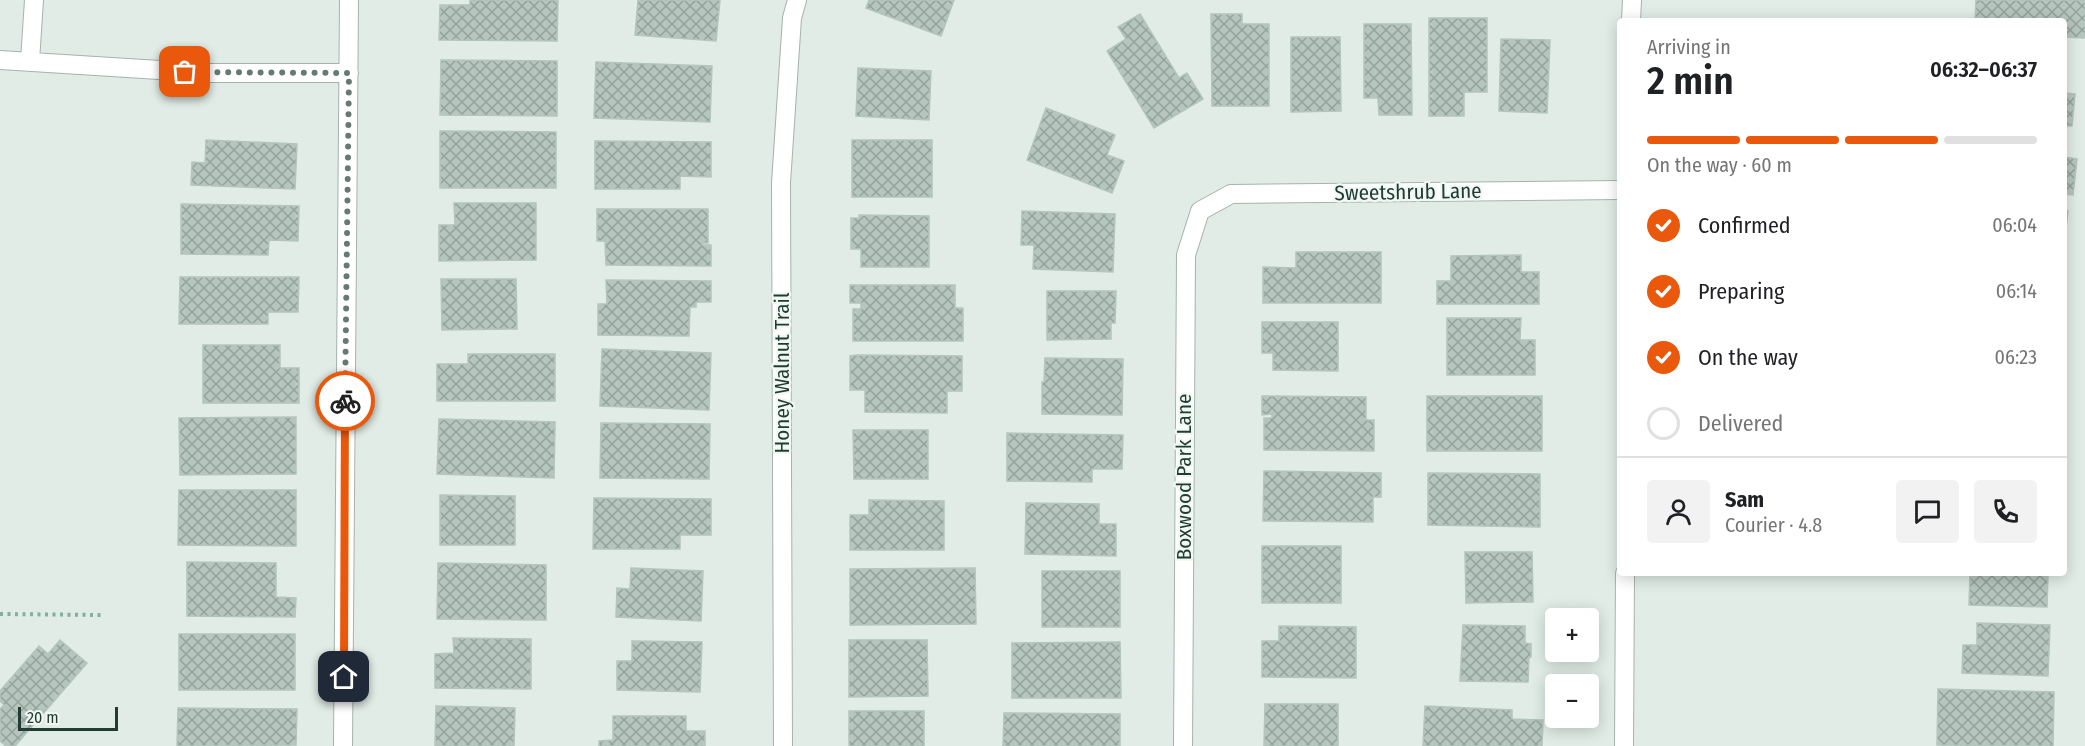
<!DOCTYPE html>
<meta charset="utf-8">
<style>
body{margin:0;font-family:"Fira Sans Condensed",sans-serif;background:#f2f2f2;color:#202124;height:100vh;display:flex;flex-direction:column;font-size:22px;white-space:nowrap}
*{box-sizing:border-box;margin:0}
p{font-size:20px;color:#757577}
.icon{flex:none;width:33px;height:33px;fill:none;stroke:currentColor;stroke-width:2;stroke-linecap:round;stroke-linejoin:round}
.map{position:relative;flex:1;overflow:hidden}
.details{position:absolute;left:1617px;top:18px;width:450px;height:558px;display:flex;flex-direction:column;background:#fff;border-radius:6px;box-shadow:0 3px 15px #0003}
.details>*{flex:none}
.fabs{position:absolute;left:1545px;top:608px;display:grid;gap:12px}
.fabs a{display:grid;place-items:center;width:54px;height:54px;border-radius:6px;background:#fff;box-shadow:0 3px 15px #0003;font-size:30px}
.scale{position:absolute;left:18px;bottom:15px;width:100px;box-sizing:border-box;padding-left:6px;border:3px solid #213c34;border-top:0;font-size:16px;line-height:21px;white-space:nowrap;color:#213c34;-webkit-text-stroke:4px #f1f8f4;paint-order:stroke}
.pin{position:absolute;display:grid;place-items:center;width:51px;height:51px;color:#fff;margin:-26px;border-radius:12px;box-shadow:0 3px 9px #0006}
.courier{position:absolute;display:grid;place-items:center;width:60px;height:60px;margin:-30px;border:4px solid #ea580c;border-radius:50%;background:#fff;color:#222;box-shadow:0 2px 8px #0007}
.summary em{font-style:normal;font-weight:600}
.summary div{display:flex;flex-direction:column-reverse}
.summary{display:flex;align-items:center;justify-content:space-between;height:102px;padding:0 30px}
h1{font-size:39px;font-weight:600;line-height:45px}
.bar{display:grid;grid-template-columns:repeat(4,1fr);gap:9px 6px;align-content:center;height:72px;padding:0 30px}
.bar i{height:8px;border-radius:4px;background:#e0e0e0}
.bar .active{background:#ea580c}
.bar p{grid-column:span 4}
.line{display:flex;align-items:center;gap:15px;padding:0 30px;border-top:2px solid #e0e0e0}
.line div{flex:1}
.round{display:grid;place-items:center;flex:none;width:63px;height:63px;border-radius:6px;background:#f2f2f2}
ol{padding:0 30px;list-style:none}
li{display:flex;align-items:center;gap:18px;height:66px}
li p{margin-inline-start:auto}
li .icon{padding:6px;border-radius:50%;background:#ea580c;color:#fff;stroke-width:4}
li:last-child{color:#757577}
li i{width:33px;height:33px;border:3px solid #e0e0e0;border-radius:50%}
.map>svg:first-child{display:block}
</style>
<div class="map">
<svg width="2085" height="746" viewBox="0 0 2085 746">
<defs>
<pattern id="building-cross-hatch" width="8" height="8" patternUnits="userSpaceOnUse" patternTransform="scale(1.5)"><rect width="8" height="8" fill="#b6c6bf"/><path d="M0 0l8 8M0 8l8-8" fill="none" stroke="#94a29c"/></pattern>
</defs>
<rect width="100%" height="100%" fill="#e1ece6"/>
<!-- building -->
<path fill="url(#building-cross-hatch)" stroke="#b3c5bd" stroke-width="1.5" d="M 470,0 L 558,0 L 557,41 L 439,40 L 440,5 L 470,5 Z
M 638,0 L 720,0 L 716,41 L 635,35 Z
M 869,0 L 954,0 L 941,36 L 866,8 Z
M 1976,0 L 2085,0 L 2085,38 L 2064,37 L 2064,21 L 1975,21 Z
M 1140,14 L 1179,78 L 1187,73 L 1203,99 L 1154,128 L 1107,51 L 1126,39 L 1118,27 Z
M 1211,14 L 1242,14 L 1242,24 L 1269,24 L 1269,106 L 1212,106 Z
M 1429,18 L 1487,18 L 1487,92 L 1464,92 L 1464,116 L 1429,116 Z
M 1364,24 L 1411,24 L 1412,115 L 1379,115 L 1378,98 L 1364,98 Z
M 1291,37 L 1340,37 L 1341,111 L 1291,112 Z
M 1501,39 L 1550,40 L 1547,113 L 1499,111 Z
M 441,60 L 557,61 L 557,116 L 440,115 Z
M 596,62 L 712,66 L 710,122 L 594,118 Z
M 858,68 L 931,71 L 929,120 L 856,116 Z
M 2064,93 L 2075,94 L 2072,126 L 2064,126 Z
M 1046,108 L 1115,135 L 1107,155 L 1124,161 L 1112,193 L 1027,160 Z
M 440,131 L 556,132 L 556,188 L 440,188 Z
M 206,140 L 297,144 L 295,189 L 191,185 L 192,162 L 205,163 Z
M 852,140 L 932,140 L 932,197 L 852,197 Z
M 595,141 L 711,142 L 711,177 L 680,176 L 680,189 L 595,189 Z
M 2064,157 L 2077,159 L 2073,195 L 2064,194 Z
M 454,203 L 536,203 L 536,260 L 439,261 L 439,225 L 455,225 Z
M 181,204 L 299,206 L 298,241 L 269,240 L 268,255 L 181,254 Z
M 597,209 L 708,209 L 708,243 L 702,243 L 702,245 L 711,245 L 711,266 L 606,265 L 605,241 L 597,241 Z
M 1022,211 L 1115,214 L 1113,272 L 1033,269 L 1034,245 L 1021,245 Z
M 2064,211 L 2068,211 L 2064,246 Z
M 859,215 L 929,216 L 929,267 L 861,267 L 861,249 L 851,249 L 851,218 L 859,218 Z
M 1296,252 L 1381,252 L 1381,303 L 1263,303 L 1263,267 L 1296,268 Z
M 1521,255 L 1521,272 L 1539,272 L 1539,304 L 1437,304 L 1437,281 L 1451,281 L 1451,256 Z
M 180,277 L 299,277 L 298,312 L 268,312 L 268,324 L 179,324 Z
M 441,279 L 516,279 L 517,329 L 442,330 Z
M 606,280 L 711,281 L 711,302 L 696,302 L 696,307 L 690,307 L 689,336 L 598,335 L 598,304 L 607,304 Z
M 850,285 L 955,285 L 955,308 L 963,308 L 963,341 L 853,341 L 853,309 L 861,309 L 861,303 L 850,303 Z
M 1047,291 L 1116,291 L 1115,323 L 1111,323 L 1111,339 L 1047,340 Z
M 1447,318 L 1521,318 L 1520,340 L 1535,340 L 1535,375 L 1447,375 Z
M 1262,322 L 1338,322 L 1338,371 L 1273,370 L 1273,353 L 1262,353 Z
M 203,345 L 280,345 L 280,368 L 299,368 L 299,403 L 203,403 Z
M 602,349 L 711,353 L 709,410 L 600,406 Z
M 468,354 L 555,354 L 555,401 L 437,401 L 437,364 L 468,364 Z
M 857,355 L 962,356 L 962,391 L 947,391 L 947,413 L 865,412 L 865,390 L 850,390 L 850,356 Z
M 1045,358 L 1123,359 L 1122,415 L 1042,414 L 1042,382 L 1044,382 Z
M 1262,396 L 1366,397 L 1366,420 L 1374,420 L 1374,451 L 1264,450 L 1264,418 L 1272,418 L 1272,414 L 1262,415 Z
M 1427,396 L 1542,396 L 1542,451 L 1427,451 Z
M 296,417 L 296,474 L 180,475 L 179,418 Z
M 439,419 L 555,422 L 554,478 L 437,474 Z
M 601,423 L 710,424 L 709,479 L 600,478 Z
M 853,430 L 928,430 L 928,479 L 854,479 Z
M 1007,433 L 1123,435 L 1122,469 L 1092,469 L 1092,482 L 1007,481 Z
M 1264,471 L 1381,473 L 1381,497 L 1373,497 L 1373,522 L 1263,521 Z
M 1428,473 L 1540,474 L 1540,527 L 1428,525 Z
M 179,490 L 296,490 L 296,546 L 178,545 Z
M 440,495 L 515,496 L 515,545 L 440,545 Z
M 594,498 L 711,499 L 711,535 L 680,535 L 680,549 L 593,549 Z
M 869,500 L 944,501 L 944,550 L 850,550 L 850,515 L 869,515 Z
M 1026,503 L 1099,504 L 1099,524 L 1116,524 L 1116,556 L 1025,554 Z
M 1262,546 L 1341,546 L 1341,603 L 1262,603 Z
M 1465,552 L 1532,552 L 1533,602 L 1466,603 Z
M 187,562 L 276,563 L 276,597 L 296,598 L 295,617 L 187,616 Z
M 438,563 L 546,565 L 546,620 L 437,619 Z
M 631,568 L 703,571 L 701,621 L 616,617 L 617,588 L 630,589 Z
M 975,568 L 976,624 L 850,625 L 850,569 Z
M 1042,571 L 1120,571 L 1120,627 L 1042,627 Z
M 1970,573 L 2048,573 L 2047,607 L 1969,605 Z
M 1977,623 L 2050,625 L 2048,676 L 1962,673 L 1963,645 L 1977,645 Z
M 1463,625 L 1525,626 L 1525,643 L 1531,644 L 1531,657 L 1529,657 L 1528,682 L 1460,681 Z
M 1279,626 L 1356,627 L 1356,678 L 1262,677 L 1262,641 L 1279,641 Z
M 179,634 L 295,634 L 295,690 L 179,690 Z
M 453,638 L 531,639 L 531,689 L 435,688 L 435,654 L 454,653 Z
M 60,640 L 87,663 L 15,746 L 6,746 L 0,741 L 0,709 L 4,705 L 0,701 L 0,691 L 39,646 L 48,654 Z
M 849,640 L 927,640 L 928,696 L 849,697 Z
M 632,641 L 702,642 L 700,692 L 617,690 L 617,661 L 632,661 Z
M 1120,642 L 1121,698 L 1012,698 L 1012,643 Z
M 1938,689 L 2054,692 L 2053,746 L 1937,745 Z
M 1265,704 L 1338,704 L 1338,746 L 1264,746 Z
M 436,706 L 515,708 L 514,746 L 435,746 Z
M 1425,706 L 1512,710 L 1512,719 L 1543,720 L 1542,746 L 1423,746 Z
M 178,708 L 297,709 L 296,745 L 177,746 Z
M 849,711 L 924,711 L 924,746 L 849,746 Z
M 1004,713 L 1120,714 L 1120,746 L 1003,746 Z
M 613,716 L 686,716 L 686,731 L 705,731 L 705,746 L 599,746 L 599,741 L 613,740 Z"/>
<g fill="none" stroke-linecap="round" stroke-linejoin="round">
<!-- minor casing -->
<g stroke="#a4b4ad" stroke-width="20">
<path id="minor" d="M 1631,21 L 1632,0
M 0,60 L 207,73 L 349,73
M 30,61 L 34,0
M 343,746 L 349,0
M 783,746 L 781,183 L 792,18 L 797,0
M 1183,746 L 1186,255 L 1200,211 L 1231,194 L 1620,190
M 1624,746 L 1625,573"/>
</g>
<!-- path -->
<path stroke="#80b0a0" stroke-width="4" stroke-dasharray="3 4.5" stroke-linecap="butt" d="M 0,614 L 102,615"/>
<!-- minor -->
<use href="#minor" stroke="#fff" stroke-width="18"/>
</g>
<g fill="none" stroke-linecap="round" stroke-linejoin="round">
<!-- done -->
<path stroke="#647a72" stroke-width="6" stroke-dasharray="0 10.8" d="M 185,72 L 349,73 L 345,401"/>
<!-- route -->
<path stroke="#ea580c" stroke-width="8" d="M 344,677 L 345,401"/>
</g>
<g text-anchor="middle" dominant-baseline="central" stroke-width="4.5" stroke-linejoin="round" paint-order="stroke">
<!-- street labels -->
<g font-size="21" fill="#213c34" stroke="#f1f8f4">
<text transform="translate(1408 192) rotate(-1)">Sweetshrub Lane</text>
<text transform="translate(782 373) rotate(-90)">Honey Walnut Trail</text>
<text transform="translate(1184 477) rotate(-90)">Boxwood Park Lane</text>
</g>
</g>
</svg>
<div class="fabs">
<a>+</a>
<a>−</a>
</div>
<div class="scale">20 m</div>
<div class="pin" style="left:185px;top:72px;background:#ea580c"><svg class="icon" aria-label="bag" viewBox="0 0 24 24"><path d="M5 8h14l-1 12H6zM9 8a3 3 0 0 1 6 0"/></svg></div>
<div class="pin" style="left:344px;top:677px;background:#1f2937"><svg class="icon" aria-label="home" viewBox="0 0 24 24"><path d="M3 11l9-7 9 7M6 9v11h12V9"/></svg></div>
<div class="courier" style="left:345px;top:401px"><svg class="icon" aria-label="bike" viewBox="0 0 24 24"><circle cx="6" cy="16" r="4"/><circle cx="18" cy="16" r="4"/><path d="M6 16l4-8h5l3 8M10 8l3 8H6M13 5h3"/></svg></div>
<section class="details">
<div class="summary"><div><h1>2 min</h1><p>Arriving in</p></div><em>06:32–06:37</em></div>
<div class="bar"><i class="active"></i><i class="active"></i><i class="active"></i><i></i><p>On the way · 60 m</p></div>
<ol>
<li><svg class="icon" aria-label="check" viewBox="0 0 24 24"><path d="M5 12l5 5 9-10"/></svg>Confirmed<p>06:04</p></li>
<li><svg class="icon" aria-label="check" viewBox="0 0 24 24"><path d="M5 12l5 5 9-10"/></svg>Preparing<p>06:14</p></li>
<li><svg class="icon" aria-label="check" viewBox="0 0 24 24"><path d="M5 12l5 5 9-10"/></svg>On the way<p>06:23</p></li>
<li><i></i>Delivered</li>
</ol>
<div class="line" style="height:108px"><a class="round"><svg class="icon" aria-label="person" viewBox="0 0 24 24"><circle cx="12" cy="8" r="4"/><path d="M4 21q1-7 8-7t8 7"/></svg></a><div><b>Sam</b><p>Courier · 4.8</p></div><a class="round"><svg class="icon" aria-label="chat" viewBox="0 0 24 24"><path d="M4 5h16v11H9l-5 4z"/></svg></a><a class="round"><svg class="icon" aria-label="phone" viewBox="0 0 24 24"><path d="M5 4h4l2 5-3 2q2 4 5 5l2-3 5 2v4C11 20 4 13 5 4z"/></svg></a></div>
</section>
</div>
